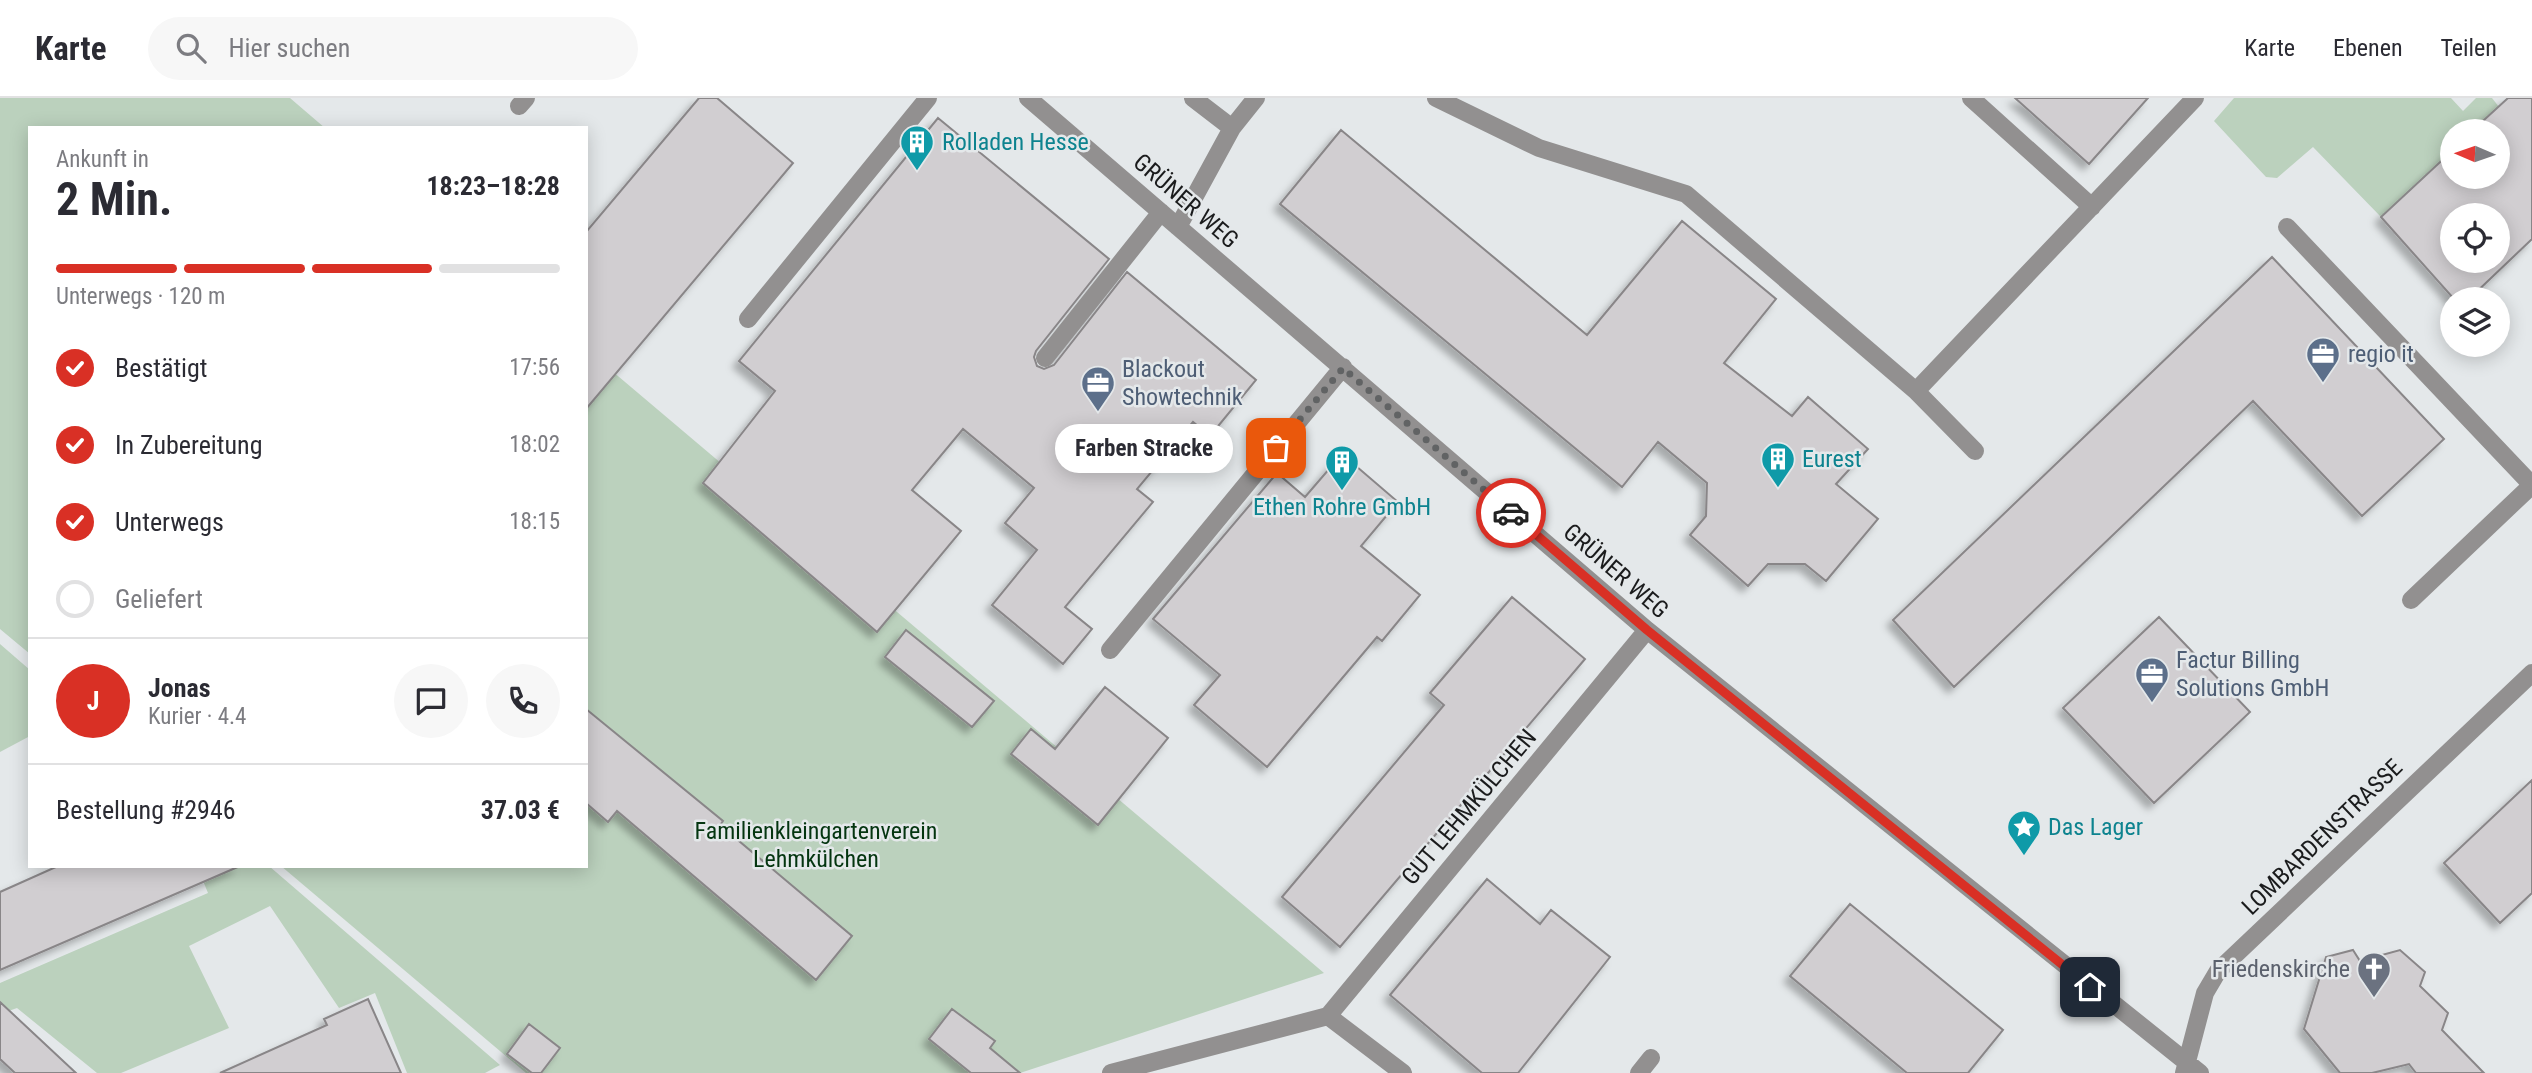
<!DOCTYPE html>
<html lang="de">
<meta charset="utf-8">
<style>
body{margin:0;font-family:"Roboto Condensed",sans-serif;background:#f7f7f7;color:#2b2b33;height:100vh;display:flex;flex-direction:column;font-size:26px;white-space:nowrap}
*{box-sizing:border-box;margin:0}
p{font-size:23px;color:#7c7c81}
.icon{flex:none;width:38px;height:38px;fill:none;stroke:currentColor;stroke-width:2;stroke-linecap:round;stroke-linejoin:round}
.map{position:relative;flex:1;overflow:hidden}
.side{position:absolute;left:28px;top:28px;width:560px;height:742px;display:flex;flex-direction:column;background:#fff;border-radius:0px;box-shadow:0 4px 18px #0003}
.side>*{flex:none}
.needle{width:46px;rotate:272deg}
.controls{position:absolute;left:2440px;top:21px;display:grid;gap:14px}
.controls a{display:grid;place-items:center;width:70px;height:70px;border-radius:50%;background:#fff;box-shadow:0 4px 18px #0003;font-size:35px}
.pin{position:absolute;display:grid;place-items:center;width:60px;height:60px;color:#fff;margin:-30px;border-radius:14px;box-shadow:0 4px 10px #0006}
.courier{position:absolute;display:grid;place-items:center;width:70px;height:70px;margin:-35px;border:5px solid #d93025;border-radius:50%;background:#fff;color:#222;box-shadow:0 2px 9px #0007}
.bubble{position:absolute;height:49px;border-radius:24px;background:#fff;box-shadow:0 4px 18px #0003;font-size:23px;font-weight:700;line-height:49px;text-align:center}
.headline em{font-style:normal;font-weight:700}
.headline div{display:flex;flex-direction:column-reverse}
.headline{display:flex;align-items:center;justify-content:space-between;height:119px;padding:0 28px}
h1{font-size:46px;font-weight:700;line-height:52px}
.bar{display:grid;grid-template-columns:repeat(4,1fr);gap:10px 7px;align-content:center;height:84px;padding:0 28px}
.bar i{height:9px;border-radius:5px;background:#e1e1e2}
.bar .selected{background:#d93025}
.bar p{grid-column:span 4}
.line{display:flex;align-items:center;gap:18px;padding:0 28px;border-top:2px solid #e1e1e2}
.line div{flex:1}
.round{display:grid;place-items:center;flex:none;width:74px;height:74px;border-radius:37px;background:#f7f7f7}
ol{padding:0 28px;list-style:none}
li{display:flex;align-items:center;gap:21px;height:77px}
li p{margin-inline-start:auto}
li .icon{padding:7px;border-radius:50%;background:#d93025;color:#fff;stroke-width:4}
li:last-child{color:#7c7c81}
li i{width:38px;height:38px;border:4px solid #e1e1e2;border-radius:50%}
header{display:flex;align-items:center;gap:42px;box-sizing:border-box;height:98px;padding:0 35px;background:#fff;border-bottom:2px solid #e1e1e2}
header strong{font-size:33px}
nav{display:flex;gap:38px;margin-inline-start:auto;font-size:24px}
.search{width:490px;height:63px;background:#f7f7f7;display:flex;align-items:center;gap:18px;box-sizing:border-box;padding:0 24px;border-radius:38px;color:#7c7c81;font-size:26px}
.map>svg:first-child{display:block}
</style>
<header>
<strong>Karte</strong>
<div class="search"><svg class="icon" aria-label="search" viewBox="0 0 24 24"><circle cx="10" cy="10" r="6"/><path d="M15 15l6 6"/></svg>Hier suchen</div>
<nav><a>Karte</a><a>Ebenen</a><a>Teilen</a></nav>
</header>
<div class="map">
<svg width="2532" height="975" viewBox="0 0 2532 975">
<defs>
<filter id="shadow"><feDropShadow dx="-6" dy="6" stdDeviation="3.5" flood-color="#0004"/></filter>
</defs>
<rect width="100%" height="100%" fill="#e4e8ea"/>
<!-- green -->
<path fill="#bbd1bd" d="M 0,0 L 290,0 L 325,30 L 30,30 L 30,556 L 0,531 Z
M 2234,0 L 2451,0 L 2463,13 L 2476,0 L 2492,0 L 2499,9 L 2472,33 L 2452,33 L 2452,53 L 2381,119 L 2313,49 L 2277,80 L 2266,79 L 2214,23 Z
M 586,251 L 1324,875 L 1020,975 L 526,975 L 281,768 L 586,768 Z
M 0,546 L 30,572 L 30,638 L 0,654 Z
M 197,768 L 269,768 L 500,967 L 485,975 L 407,975 L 375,895 L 339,910 L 270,808 L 189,848 L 229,930 L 121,975 L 97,975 L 17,910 L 0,916 L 0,885 L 208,795 Z"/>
<!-- building -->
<path fill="#d1ced1" stroke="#898688" stroke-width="2" fill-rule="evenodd" filter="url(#shadow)" d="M 699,0 L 717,0 L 793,65 L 586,311 L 586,134 Z
M 2015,0 L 2148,0 L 2089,66 Z
M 2508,0 L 2532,0 L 2532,141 L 2469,201 L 2454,201 L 2381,119 L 2452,53 L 2452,79 L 2497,79 L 2497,33 L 2472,33 ZM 2452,117 L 2497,117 L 2497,163 L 2452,163 Z
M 938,20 L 1109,161 L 1036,253 L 1034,259 L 1037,268 L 1044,271 L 1054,267 L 1127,174 L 1256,282 L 1210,338 L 1193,324 L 1137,391 L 1153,404 L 1065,509 L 1092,531 L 1063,566 L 992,507 L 1037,452 L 1005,425 L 1034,390 L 963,331 L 912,392 L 961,433 L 877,534 L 703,385 L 775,293 L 739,263 Z
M 1341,32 L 1587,237 L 1682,123 L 1776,201 L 1724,265 L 1792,318 L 1808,299 L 1868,351 L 1836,386 L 1878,421 L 1826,483 L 1805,466 L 1768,466 L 1748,488 L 1690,437 L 1706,418 L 1707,385 L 1658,344 L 1622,389 L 1280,106 Z
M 2272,159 L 2444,341 L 2362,418 L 2253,303 L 1954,589 L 1893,522 Z
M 1342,356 L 1398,404 L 1361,448 L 1420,497 L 1382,543 L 1377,539 L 1267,669 L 1194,607 L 1220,577 L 1153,521 L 1277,375 L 1305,399 Z
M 1512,499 L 1585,561 L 1340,849 L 1282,799 L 1444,607 L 1430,595 Z
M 2159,519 L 2250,614 L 2154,705 L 2063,610 Z
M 906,532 L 994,603 L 972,629 L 885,559 Z
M 1105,589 L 1168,640 L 1098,727 L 1011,656 L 1031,631 L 1055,651 Z
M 586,611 L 723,723 L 720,727 L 852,838 L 816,882 L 617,713 L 608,724 L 586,705 Z
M 2532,682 L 2532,795 L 2500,825 L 2444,765 Z
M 58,768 L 240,768 L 0,872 L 0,794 Z
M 1487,781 L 1540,826 L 1551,812 L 1610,859 L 1518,975 L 1482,975 L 1390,897 Z
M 1850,806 L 2003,932 L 1968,975 L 1907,975 L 1790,878 Z
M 2353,852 L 2360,863 L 2400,852 L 2425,874 L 2420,888 L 2448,915 L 2442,932 L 2484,975 L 2416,975 L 2409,966 L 2372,975 L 2340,975 L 2304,931 L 2326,859 Z
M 368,901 L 401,975 L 220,975 L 327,927 L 324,921 Z
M 0,904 L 76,975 L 15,975 L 0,961 Z
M 952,911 L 995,943 L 990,950 L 1020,975 L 971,975 L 929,941 Z
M 529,926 L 560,950 L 541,975 L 532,975 L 507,956 Z"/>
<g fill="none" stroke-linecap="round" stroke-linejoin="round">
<!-- minor -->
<path stroke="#929090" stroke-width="18" d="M 1028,0 L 1647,532 L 2200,975
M 1436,0 L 1539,50 L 1686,96 L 1916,293 L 1975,353
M 1971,0 L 2092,109
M 519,8 L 526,0
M 1232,30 L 1256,0
M 1178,129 L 1232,30 L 1193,0
M 2287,129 L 2532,387
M 748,221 L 928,0
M 1045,260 L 1161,114
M 1916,293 L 2195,0
M 2411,502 L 2532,387
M 1110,552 L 1343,269
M 1111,975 L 1328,918
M 1403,975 L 1328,918 L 1647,532
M 1639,975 L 1651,960
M 2184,975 L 2205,895 L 2218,873 L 2532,575"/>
</g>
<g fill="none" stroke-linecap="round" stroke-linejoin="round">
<!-- done -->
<path stroke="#616364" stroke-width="7" stroke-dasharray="0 12.6" d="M 1276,350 L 1343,270 L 1511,415"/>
<!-- route -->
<path stroke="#d93025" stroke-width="9" d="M 1511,415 L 1647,532 L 2090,889"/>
</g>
<!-- icons -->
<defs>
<g id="building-pin" transform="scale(1.75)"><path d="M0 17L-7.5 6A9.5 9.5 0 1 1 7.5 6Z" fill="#0f9aa8" stroke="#e4e8ea"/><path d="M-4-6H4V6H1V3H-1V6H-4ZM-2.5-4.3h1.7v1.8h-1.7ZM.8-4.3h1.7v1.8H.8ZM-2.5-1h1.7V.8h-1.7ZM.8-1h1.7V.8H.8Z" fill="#fff"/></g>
<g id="office-pin" transform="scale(1.75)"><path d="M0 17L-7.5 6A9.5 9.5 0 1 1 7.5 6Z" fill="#5c6f8a" stroke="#e4e8ea"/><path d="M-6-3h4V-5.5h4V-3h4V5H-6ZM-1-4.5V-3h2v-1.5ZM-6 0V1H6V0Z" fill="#fff"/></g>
<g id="sight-pin" transform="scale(1.75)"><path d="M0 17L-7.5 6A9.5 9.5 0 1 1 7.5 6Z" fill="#0f9aa8" stroke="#e4e8ea"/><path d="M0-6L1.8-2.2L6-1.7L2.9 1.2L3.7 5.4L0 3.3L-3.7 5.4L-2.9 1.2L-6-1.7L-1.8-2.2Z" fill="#fff"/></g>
<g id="church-pin" transform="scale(1.75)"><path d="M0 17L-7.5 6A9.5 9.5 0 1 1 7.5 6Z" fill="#6b7280" stroke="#e4e8ea"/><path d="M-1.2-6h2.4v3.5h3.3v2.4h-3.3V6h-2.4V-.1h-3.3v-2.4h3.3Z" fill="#fff"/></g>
</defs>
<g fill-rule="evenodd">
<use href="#building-pin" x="917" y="44"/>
<use href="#office-pin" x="2323" y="256"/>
<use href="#office-pin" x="1098" y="285"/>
<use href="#building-pin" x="1778" y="361"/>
<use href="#building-pin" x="1342" y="364"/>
<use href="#office-pin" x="2152" y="576"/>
<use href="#sight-pin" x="2024" y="729"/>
<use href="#church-pin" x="2374" y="871"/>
</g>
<g text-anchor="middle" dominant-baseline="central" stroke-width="5" stroke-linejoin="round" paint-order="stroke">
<!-- culture labels -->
<g font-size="24" fill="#0d838f" stroke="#e4e8ea" text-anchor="start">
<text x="942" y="44">Rolladen Hesse</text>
<text x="1802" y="361">Eurest</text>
<text x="1342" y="409" text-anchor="middle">Ethen Rohre GmbH</text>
<text x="2048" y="729">Das Lager</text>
</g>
<!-- street labels -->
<g font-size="24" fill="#1a1b1c" stroke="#e4e8ea">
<text transform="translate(1186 103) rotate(41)">GRÜNER WEG</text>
<text transform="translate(1616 473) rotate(41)">GRÜNER WEG</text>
<text transform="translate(1469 709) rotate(-50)">GUT LEHMKÜLCHEN</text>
<text transform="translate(2322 739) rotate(-44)">LOMBARDENSTRASSE</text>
</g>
<!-- service labels -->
<g font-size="24" fill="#4e5e75" stroke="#e4e8ea" text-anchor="start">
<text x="2348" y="256">regio it</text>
<text x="1122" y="271">Blackout<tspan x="1122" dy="28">Showtechnik</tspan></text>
<text x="2176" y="562">Factur Billing<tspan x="2176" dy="28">Solutions GmbH</tspan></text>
</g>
<!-- park labels -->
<g font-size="24" fill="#043510" stroke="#e4e8ea">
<text x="816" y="733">Familienkleingartenverein<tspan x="816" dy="28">Lehmkülchen</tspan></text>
</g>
<!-- worship labels -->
<g font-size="24" fill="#5b616d" stroke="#e4e8ea" text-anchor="end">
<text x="2350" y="871">Friedenskirche</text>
</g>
</g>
</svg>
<div class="controls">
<a><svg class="needle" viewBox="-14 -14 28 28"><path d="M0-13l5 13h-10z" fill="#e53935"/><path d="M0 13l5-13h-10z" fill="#7c7c81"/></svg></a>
<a><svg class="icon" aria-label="locate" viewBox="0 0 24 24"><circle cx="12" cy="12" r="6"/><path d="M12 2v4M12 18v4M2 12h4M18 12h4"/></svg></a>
<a><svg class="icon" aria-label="layers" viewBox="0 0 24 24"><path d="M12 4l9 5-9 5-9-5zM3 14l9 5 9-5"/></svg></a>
</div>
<div class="pin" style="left:1276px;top:350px;background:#ea580c"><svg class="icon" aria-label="bag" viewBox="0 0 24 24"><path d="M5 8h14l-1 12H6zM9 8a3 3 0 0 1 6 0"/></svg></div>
<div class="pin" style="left:2090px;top:889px;background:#1f2937"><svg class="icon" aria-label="home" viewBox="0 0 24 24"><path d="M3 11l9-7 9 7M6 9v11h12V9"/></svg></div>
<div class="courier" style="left:1511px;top:415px"><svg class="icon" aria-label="car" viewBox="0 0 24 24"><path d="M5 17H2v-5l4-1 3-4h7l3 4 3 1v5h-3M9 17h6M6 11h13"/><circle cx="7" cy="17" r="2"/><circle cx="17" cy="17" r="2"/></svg></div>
<div class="bubble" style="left:1055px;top:326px;width:178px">Farben Stracke</div>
<section class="side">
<div class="headline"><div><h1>2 Min.</h1><p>Ankunft in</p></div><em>18:23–18:28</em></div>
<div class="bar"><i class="selected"></i><i class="selected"></i><i class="selected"></i><i></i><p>Unterwegs · 120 m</p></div>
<ol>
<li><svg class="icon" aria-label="check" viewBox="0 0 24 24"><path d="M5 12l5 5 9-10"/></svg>Bestätigt<p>17:56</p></li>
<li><svg class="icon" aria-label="check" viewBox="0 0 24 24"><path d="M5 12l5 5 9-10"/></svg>In Zubereitung<p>18:02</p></li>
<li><svg class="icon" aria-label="check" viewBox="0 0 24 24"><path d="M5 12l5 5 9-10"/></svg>Unterwegs<p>18:15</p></li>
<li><i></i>Geliefert</li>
</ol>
<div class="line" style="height:126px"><b class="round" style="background:#d93025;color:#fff">J</b><div><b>Jonas</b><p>Kurier · 4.4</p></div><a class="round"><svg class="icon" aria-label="chat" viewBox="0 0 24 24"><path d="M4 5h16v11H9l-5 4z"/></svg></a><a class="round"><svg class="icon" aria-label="phone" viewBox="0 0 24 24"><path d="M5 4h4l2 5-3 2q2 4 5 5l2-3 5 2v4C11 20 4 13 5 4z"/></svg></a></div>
<div class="line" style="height:91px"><div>Bestellung #2946</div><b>37.03 €</b></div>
</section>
</div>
